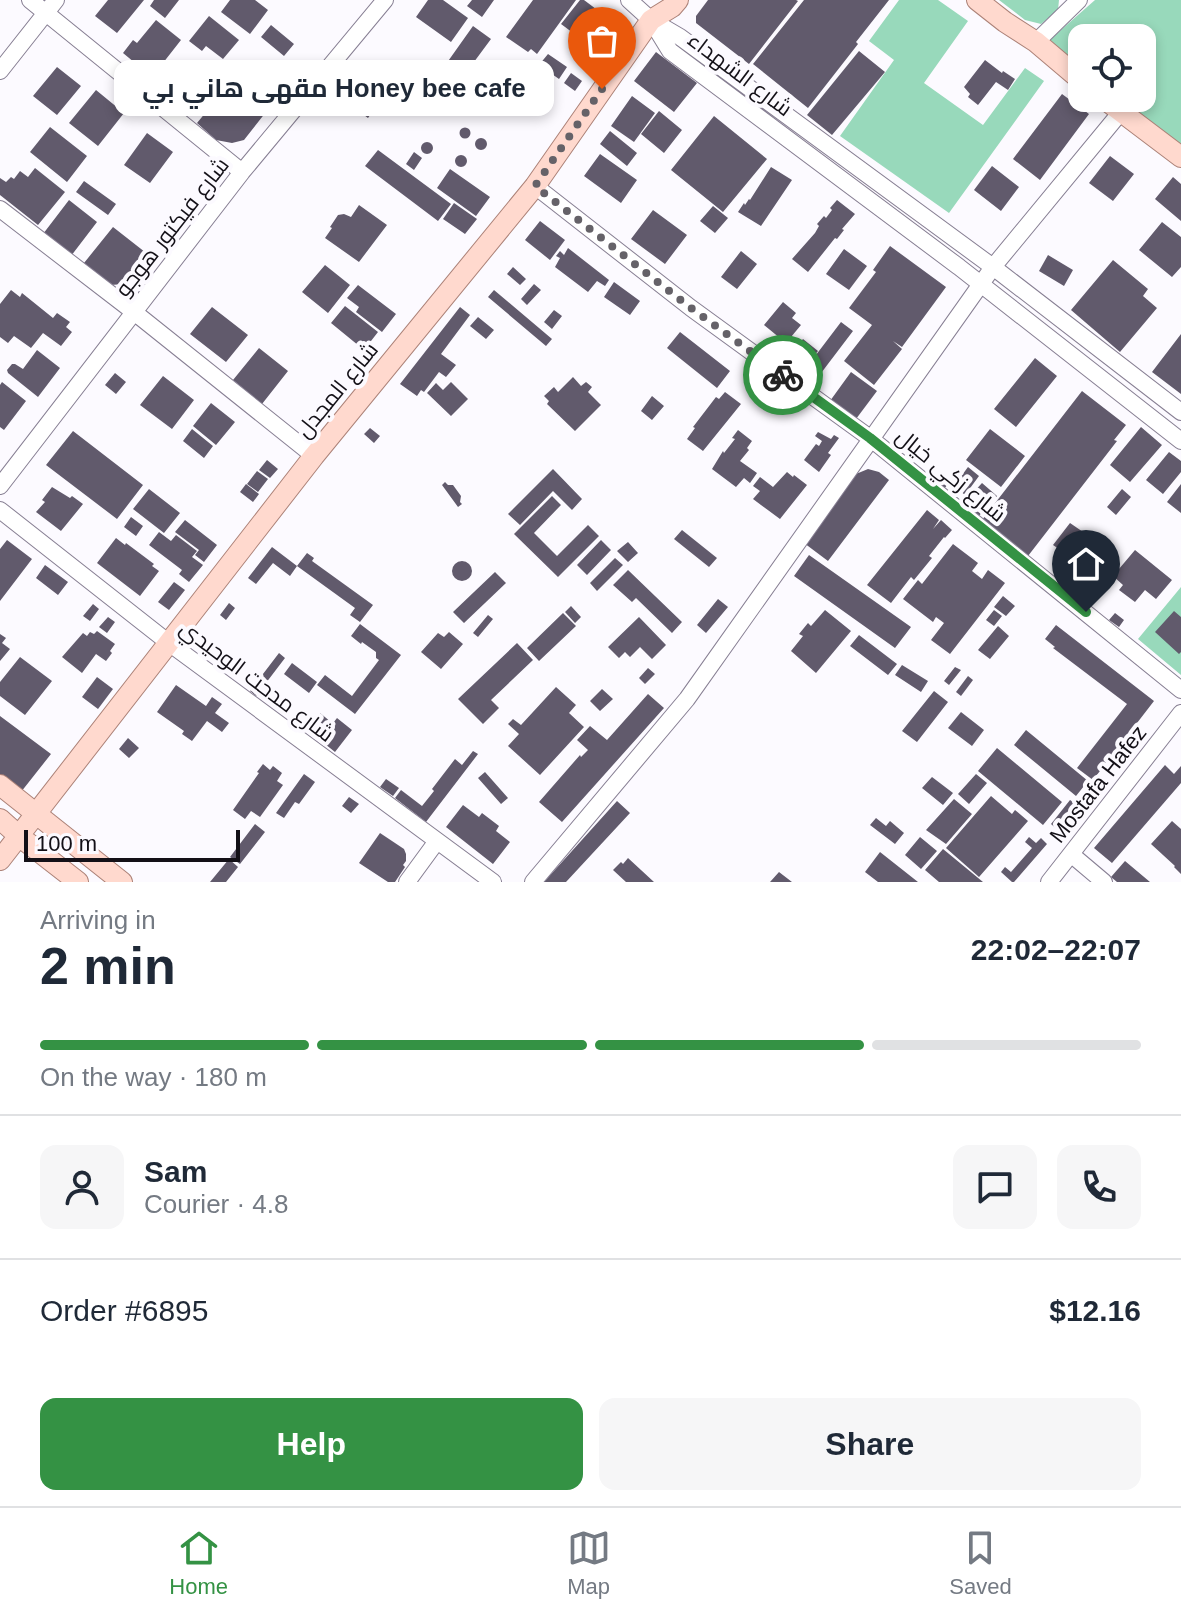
<!DOCTYPE html>
<meta charset="utf-8">
<style>
body{margin:0;font-family:Helvetica,Cairo,sans-serif;background:#f6f6f7;color:#1f2937;height:100vh;display:flex;flex-direction:column;font-size:30px;white-space:nowrap}
*{box-sizing:border-box;margin:0}
p{font-size:26px;color:#747a83}
.icon{flex:none;width:44px;height:44px;fill:none;stroke:currentColor;stroke-width:2;stroke-linecap:round;stroke-linejoin:round}
.map{position:relative;height:882px;overflow:hidden}
.panel{display:flex;flex-direction:column;background:#fff;flex:1}
.panel>*{flex:none}
.controls{position:absolute;left:1068px;top:24px;display:grid;gap:16px}
.controls a{display:grid;place-items:center;width:88px;height:88px;border-radius:16px;background:#fff;box-shadow:0 4px 12px #0003;font-size:40px}
.scale{position:absolute;left:24px;bottom:20px;width:216px;box-sizing:border-box;padding-left:8px;border:4px solid #131017;border-top:0;font-size:22px;line-height:28px;white-space:nowrap;color:#131017;-webkit-text-stroke:6px #fcfaff;paint-order:stroke}
.pin{position:absolute;display:grid;place-items:center;width:68px;height:68px;color:#fff;margin:-82px -34px;border-radius:50% 50% 50% 0;rotate:-45deg;box-shadow:0 0 8px #0007}
.pin .icon{rotate:45deg}
.courier{position:absolute;display:grid;place-items:center;width:80px;height:80px;margin:-40px;border:6px solid #349244;border-radius:50%;background:#fff;color:#222;box-shadow:0 2px 10px #0007}
.bubble{position:absolute;height:56px;border-radius:16px;background:#fff;box-shadow:0 4px 12px #0003;font-size:26px;font-weight:700;line-height:56px;text-align:center}
.headline em{font-style:normal;font-weight:700}
.headline div{display:flex;flex-direction:column-reverse}
.headline{display:flex;align-items:center;justify-content:space-between;height:136px;padding:0 40px}
h1{font-size:52px;font-weight:700;line-height:60px}
.bar{display:grid;grid-template-columns:repeat(4,1fr);gap:12px 8px;align-content:center;height:96px;padding:0 40px}
.bar i{height:10px;border-radius:6px;background:#e0e1e3}
.bar .selected{background:#349244}
.bar p{grid-column:span 4}
.line{display:flex;align-items:center;gap:20px;padding:0 40px;border-top:2px solid #e0e1e3}
.line div{flex:1}
.round{display:grid;place-items:center;flex:none;width:84px;height:84px;border-radius:16px;background:#f6f6f7}
.cta{display:flex;gap:16px;margin-top:auto;padding:16px 40px}
.cta a{flex:1;height:92px;border-radius:16px;background:#349244;color:#fff;font-size:32px;font-weight:700;line-height:92px;text-align:center}
.cta a+a{background:#f6f6f7;color:#1f2937}
.menu{display:flex;justify-content:space-around;align-items:center;height:112px;border-top:2px solid #e0e1e3;background:#fff;font-size:22px;color:#747a83}
.menu a{display:grid;justify-items:center;gap:4px}
.menu .selected{color:#349244}
.map>svg:first-child{display:block}
</style>
<div class="map">
<svg width="1181" height="882" viewBox="0 0 1181 882">
<rect width="100%" height="100%" fill="#fcfaff"/>
<!-- green -->
<path fill="#98d9bb" d="M 899,0 L 938,0 L 968,21 L 924,83 L 983,125 L 1025,68 L 1044,81 L 949,213 L 840,136 L 894,60 L 869,41 Z
M 999,0 L 1059,0 L 1058,10 L 1041,24 L 1025,20 Z
M 1095,0 L 1181,0 L 1181,150 L 1113,98 L 1142,98 L 1142,38 L 1082,38 L 1082,74 L 1045,44 Z
M 1181,587 L 1181,675 L 1138,639 Z"/>
<!-- building -->
<path fill="#615a6c" d="M 108,0 L 144,0 L 117,33 L 95,16 Z
M 154,0 L 179,0 L 165,18 L 150,6 Z
M 230,0 L 255,0 L 268,10 L 250,34 L 221,12 Z
M 428,0 L 443,0 L 468,18 L 451,42 L 416,17 Z
M 472,0 L 494,0 L 482,17 L 467,6 Z
M 533,0 L 576,0 L 537,54 L 531,49 L 528,52 L 506,37 Z
M 580,0 L 584,0 L 616,24 L 596,50 L 561,24 Z
M 708,0 L 796,0 L 798,1 L 749,64 L 696,23 L 696,16 Z
M 804,0 L 889,0 L 856,42 L 858,44 L 808,108 L 753,64 Z
M 209,16 L 239,40 L 223,59 L 206,46 L 202,51 L 189,41 Z
M 156,20 L 181,40 L 152,77 L 123,53 L 133,40 L 137,43 Z
M 271,25 L 294,44 L 284,56 L 261,37 Z
M 473,26 L 491,39 L 451,93 L 434,81 Z
M 859,51 L 885,72 L 832,135 L 807,115 Z
M 656,52 L 697,83 L 674,112 L 634,81 Z
M 548,54 L 567,67 L 559,79 L 539,65 Z
M 985,60 L 1002,73 L 1003,71 L 1015,79 L 1008,90 L 996,82 L 978,105 L 968,97 L 970,94 L 964,87 Z
M 57,67 L 81,86 L 57,115 L 33,96 Z
M 164,72 L 174,80 L 161,96 L 151,88 Z
M 571,73 L 582,81 L 575,91 L 564,83 Z
M 369,77 L 387,91 L 368,118 L 349,104 Z
M 230,83 L 266,112 L 244,140 L 232,143 L 216,140 L 197,123 Z
M 96,90 L 124,113 L 98,146 L 69,123 Z
M 1062,94 L 1089,114 L 1040,180 L 1013,159 Z
M 632,96 L 655,113 L 634,142 L 611,126 Z
M 659,111 L 682,130 L 664,153 L 641,134 Z
M 714,116 L 767,159 L 723,212 L 671,170 Z
M 50,127 L 87,156 L 67,182 L 30,152 Z
M459.5 133a5.5 5.5 0 1 1 11 0a5.5 5.5 0 1 1-11 0Z
M 610,131 L 637,153 L 627,166 L 600,144 Z
M 147,133 L 173,152 L 150,183 L 124,165 Z
M475 144a6 6 0 1 1 12 0a6 6 0 1 1-12 0Z
M421 148a6 6 0 1 1 12 0a6 6 0 1 1-12 0Z
M 378,150 L 451,204 L 438,221 L 365,166 Z
M 414,152 L 422,158 L 414,170 L 406,164 Z
M 600,154 L 637,180 L 621,203 L 584,176 Z
M455 161a6 6 0 1 1 12 0a6 6 0 1 1-12 0Z
M 1110,156 L 1134,174 L 1113,201 L 1089,183 Z
M 992,166 L 1019,187 L 1001,211 L 974,190 Z
M 771,167 L 792,180 L 761,226 L 738,212 L 744,203 L 745,205 L 749,199 L 750,200 Z
M 35,168 L 65,192 L 38,225 L 0,195 L 0,178 L 6,182 L 11,177 L 14,179 L 20,171 L 28,177 Z
M 450,169 L 490,197 L 476,216 L 437,188 Z
M 1173,177 L 1181,184 L 1181,221 L 1155,199 Z
M 84,181 L 116,204 L 108,215 L 76,192 Z
M 69,200 L 97,222 L 71,256 L 43,234 Z
M 837,200 L 855,214 L 842,229 L 844,230 L 837,239 L 835,238 L 808,272 L 792,259 L 815,233 L 819,226 L 817,224 L 824,216 L 826,218 L 832,210 L 830,208 Z
M 454,203 L 477,219 L 465,234 L 443,219 Z
M 359,205 L 387,225 L 359,262 L 325,238 L 332,228 L 330,227 L 338,215 L 344,214 L 351,217 Z
M 713,206 L 728,218 L 715,233 L 700,221 Z
M 653,210 L 687,235 L 665,264 L 631,239 Z
M 540,221 L 565,240 L 550,260 L 525,240 Z
M 1162,222 L 1181,237 L 1181,267 L 1172,277 L 1139,250 Z
M 113,227 L 150,256 L 134,275 L 125,284 L 110,285 L 84,263 Z
M 890,246 L 946,287 L 902,347 L 893,341 L 902,349 L 874,385 L 844,361 L 872,325 L 849,308 L 876,272 L 873,270 Z
M 568,248 L 609,280 L 605,286 L 597,281 L 588,292 L 555,267 L 560,258 L 556,256 L 560,251 L 564,255 Z
M 844,249 L 867,266 L 849,290 L 826,274 Z
M 741,251 L 757,264 L 737,289 L 721,277 Z
M 1048,255 L 1073,270 L 1064,286 L 1039,271 Z
M 1113,260 L 1148,289 L 1143,296 L 1157,308 L 1120,352 L 1071,310 Z
M 325,265 L 350,285 L 328,313 L 302,292 Z
M 513,267 L 526,279 L 520,285 L 507,274 Z
M 614,282 L 640,301 L 630,315 L 604,297 Z
M 534,284 L 541,290 L 527,305 L 521,299 Z
M 358,285 L 396,314 L 382,332 L 356,312 L 359,307 L 347,298 Z
M 11,290 L 20,297 L 22,293 L 53,318 L 57,313 L 70,322 L 66,327 L 72,332 L 61,346 L 43,333 L 31,348 L 14,336 L 8,343 L 0,337 L 0,304 Z
M 494,290 L 552,339 L 546,346 L 488,297 Z
M 783,302 L 796,313 L 792,318 L 801,325 L 786,343 L 764,325 Z
M 345,306 L 378,332 L 364,350 L 331,323 Z
M 212,307 L 248,335 L 226,362 L 190,334 Z
M 460,307 L 470,315 L 441,354 L 456,365 L 446,377 L 439,372 L 424,392 L 421,390 L 417,396 L 400,384 Z
M 554,310 L 562,316 L 552,329 L 544,322 Z
M 478,317 L 494,330 L 486,339 L 470,326 Z
M 841,322 L 853,331 L 812,385 L 800,376 Z
M 680,332 L 730,371 L 717,388 L 667,348 Z
M 1181,334 L 1181,394 L 1152,372 Z
M 803,339 L 818,351 L 798,374 L 780,360 L 789,349 L 792,352 Z
M 259,348 L 288,371 L 262,404 L 233,380 Z
M 37,350 L 60,368 L 38,397 L 8,373 L 7,370 L 12,364 L 15,364 L 23,369 Z
M 1035,358 L 1057,376 L 1016,427 L 994,409 Z
M 851,372 L 877,391 L 856,419 L 830,401 Z
M 115,373 L 126,382 L 116,394 L 105,385 Z
M 163,376 L 194,400 L 172,429 L 140,405 Z
M 573,377 L 581,386 L 586,382 L 592,387 L 588,392 L 601,405 L 575,431 L 547,404 L 549,401 L 544,396 L 554,387 L 558,392 Z
M 2,382 L 26,401 L 4,430 L 0,427 L 0,385 Z
M 451,382 L 468,399 L 451,416 L 427,393 L 436,383 L 443,390 Z
M 1082,391 L 1126,425 L 1114,440 L 1117,441 L 1028,556 L 982,520 Z
M 725,392 L 741,404 L 703,451 L 687,439 L 695,428 L 693,427 L 716,397 L 719,399 Z
M 652,396 L 664,406 L 652,420 L 641,411 Z
M 211,403 L 235,422 L 216,445 L 193,426 Z
M 1141,427 L 1162,445 L 1130,482 L 1110,465 Z
M 370,428 L 380,436 L 374,443 L 364,434 Z
M 192,429 L 213,446 L 204,458 L 183,441 Z
M 990,429 L 1025,456 L 1001,487 L 966,460 Z
M 738,430 L 752,441 L 747,448 L 749,450 L 740,461 L 757,473 L 750,483 L 744,478 L 736,487 L 712,469 L 723,451 L 724,453 L 735,439 L 732,438 Z
M 73,431 L 143,485 L 117,519 L 46,465 Z
M 818,432 L 831,439 L 834,435 L 839,438 L 828,453 L 831,455 L 819,472 L 804,460 L 816,444 L 819,446 L 822,441 L 815,436 Z
M 1169,452 L 1181,461 L 1181,472 L 1163,494 L 1146,480 Z
M 267,460 L 278,469 L 270,478 L 259,470 Z
M 968,467 L 979,476 L 965,495 L 954,486 Z
M 553,469 L 582,499 L 572,510 L 553,491 L 520,525 L 508,514 Z
M 868,469 L 879,472 L 889,480 L 828,561 L 804,543 L 856,474 Z
M 257,471 L 268,479 L 258,492 L 247,484 Z
M 787,472 L 793,477 L 794,475 L 807,485 L 780,519 L 753,499 L 760,491 L 753,486 L 760,477 L 773,487 Z
M 937,473 L 949,483 L 943,490 L 931,480 Z
M 445,482 L 448,485 L 453,485 L 461,496 L 460,502 L 462,504 L 458,507 L 442,485 Z
M 982,483 L 997,496 L 977,518 L 962,505 Z
M 246,484 L 259,494 L 253,502 L 240,492 Z
M 1181,484 L 1181,513 L 1167,502 Z
M 52,487 L 70,498 L 72,496 L 83,504 L 61,531 L 36,512 L 45,502 L 42,500 Z
M 149,489 L 180,513 L 164,533 L 133,509 Z
M 1122,489 L 1131,497 L 1116,515 L 1107,507 Z
M 552,496 L 561,505 L 534,533 L 557,556 L 588,525 L 599,536 L 558,577 L 514,534 Z
M 927,510 L 939,520 L 933,529 L 941,520 L 952,530 L 945,538 L 944,537 L 929,556 L 932,558 L 914,580 L 911,577 L 891,603 L 867,585 Z
M 131,517 L 143,526 L 136,536 L 124,527 Z
M 185,520 L 217,545 L 204,562 L 195,555 L 199,550 L 175,532 Z
M 1070,523 L 1102,545 L 1089,561 L 1082,556 L 1078,562 L 1053,545 Z
M 682,530 L 717,558 L 709,567 L 674,539 Z
M 159,532 L 171,541 L 176,535 L 197,551 L 192,557 L 203,565 L 189,582 L 179,574 L 182,570 L 149,545 Z
M 116,538 L 125,545 L 126,543 L 154,564 L 152,566 L 159,571 L 140,596 L 97,563 Z
M 7,540 L 32,559 L 0,601 L 0,549 Z
M 601,540 L 611,550 L 587,575 L 577,565 Z
M 628,542 L 638,553 L 628,562 L 617,551 Z
M 953,544 L 978,563 L 972,571 L 982,579 L 988,570 L 1005,583 L 950,654 L 931,640 L 944,623 L 936,617 L 933,622 L 903,599 L 918,580 L 922,584 Z
M 272,547 L 297,566 L 307,553 L 314,558 L 312,561 L 373,605 L 360,622 L 350,615 L 355,608 L 297,566 L 290,576 L 273,563 L 256,584 L 248,578 Z
M 1135,550 L 1172,580 L 1156,599 L 1145,590 L 1135,602 L 1119,590 L 1123,585 L 1113,576 Z
M 809,555 L 911,627 L 895,648 L 794,576 Z
M 615,558 L 623,565 L 597,591 L 590,583 Z
M452 571a10 10 0 1 1 20 0a10 10 0 1 1-20 0Z
M 45,565 L 68,582 L 58,595 L 36,578 Z
M 628,570 L 682,622 L 672,633 L 636,598 L 632,602 L 613,585 Z
M 495,572 L 506,583 L 464,623 L 453,612 Z
M 1092,577 L 1098,582 L 1086,598 L 1079,593 Z
M 174,582 L 185,590 L 169,610 L 158,602 Z
M 1093,590 L 1100,595 L 1091,606 L 1085,601 Z
M 1003,596 L 1015,606 L 1006,616 L 994,607 Z
M 718,599 L 728,607 L 706,633 L 697,625 Z
M 229,603 L 235,608 L 226,620 L 220,615 Z
M 93,604 L 99,609 L 90,621 L 83,616 Z
M 571,606 L 581,617 L 575,623 L 565,612 Z
M 825,610 L 851,631 L 816,673 L 791,651 L 803,636 L 799,634 L 808,623 L 811,626 Z
M 994,610 L 1002,616 L 994,626 L 986,620 Z
M 1174,611 L 1181,617 L 1181,652 L 1179,654 L 1155,632 Z
M 563,613 L 576,626 L 539,661 L 527,648 Z
M 1115,613 L 1124,620 L 1119,627 L 1109,620 Z
M 488,615 L 493,619 L 478,637 L 473,633 Z
M 108,617 L 115,622 L 107,633 L 99,627 Z
M 639,617 L 666,645 L 652,659 L 640,647 L 630,657 L 625,652 L 619,658 L 608,647 Z
M 360,624 L 401,655 L 355,714 L 317,685 L 325,675 L 352,696 L 379,660 L 376,658 L 376,652 L 362,642 L 361,644 L 351,636 Z
M 1056,625 L 1154,701 L 1093,780 L 1077,768 L 1127,704 L 1053,648 L 1055,647 L 1045,639 Z
M 998,626 L 1009,636 L 990,659 L 978,650 Z
M 97,631 L 115,644 L 110,651 L 112,653 L 106,661 L 96,654 L 82,673 L 62,657 L 83,633 L 87,636 L 90,632 L 94,634 Z
M 449,632 L 463,644 L 441,669 L 421,652 L 438,633 L 444,637 Z
M 0,634 L 6,638 L 2,643 L 10,649 L 0,661 Z
M 859,635 L 897,664 L 888,675 L 850,646 Z
M 517,643 L 533,660 L 491,700 L 499,708 L 483,724 L 458,699 Z
M 279,653 L 285,658 L 256,696 L 250,691 Z
M 20,657 L 52,681 L 25,715 L 0,696 L 0,682 Z
M 292,663 L 317,682 L 309,693 L 284,674 Z
M 902,665 L 928,681 L 921,692 L 895,675 Z
M 955,667 L 961,670 L 949,685 L 944,681 Z
M 648,668 L 655,674 L 645,684 L 639,678 Z
M 968,676 L 973,680 L 961,696 L 956,692 Z
M 97,677 L 113,689 L 98,709 L 82,697 Z
M 176,685 L 206,706 L 212,697 L 222,704 L 215,713 L 229,723 L 222,732 L 207,721 L 192,741 L 182,734 L 184,731 L 157,712 Z
M 556,687 L 576,705 L 569,713 L 584,727 L 540,775 L 508,746 L 519,734 L 508,724 L 513,719 L 521,725 Z
M 602,689 L 613,699 L 600,711 L 590,701 Z
M 934,691 L 948,702 L 917,742 L 902,731 Z
M 648,694 L 664,708 L 562,822 L 539,802 L 580,755 L 581,757 L 588,750 L 577,740 L 590,726 L 607,740 Z
M 304,709 L 314,716 L 303,729 L 294,722 Z
M 961,712 L 984,730 L 972,746 L 948,728 Z
M 320,713 L 331,722 L 326,728 L 315,720 Z
M 0,716 L 51,754 L 21,792 L 0,782 Z
M 337,718 L 352,730 L 335,752 L 320,740 Z
M 1026,730 L 1088,781 L 1076,796 L 1014,745 Z
M 128,738 L 139,748 L 129,758 L 119,749 Z
M 997,748 L 1062,802 L 1043,825 L 978,771 Z
M 473,751 L 478,754 L 426,822 L 395,798 L 401,790 L 422,806 L 434,791 L 432,789 L 455,759 L 462,765 Z
M 263,764 L 270,770 L 273,766 L 282,773 L 277,781 L 283,785 L 260,817 L 251,811 L 245,819 L 233,810 L 259,773 L 257,772 Z
M 1165,765 L 1174,774 L 1181,766 L 1181,783 L 1112,863 L 1094,848 Z
M 485,772 L 508,798 L 501,804 L 478,778 Z
M 304,774 L 315,782 L 299,804 L 295,802 L 284,818 L 276,813 Z
M 976,774 L 987,783 L 969,804 L 958,794 Z
M 932,777 L 953,793 L 943,805 L 922,788 Z
M 386,779 L 399,788 L 393,796 L 380,787 Z
M 991,796 L 1012,814 L 1015,810 L 1028,821 L 979,877 L 946,848 Z
M 349,797 L 359,804 L 351,813 L 342,806 Z
M 954,799 L 972,814 L 946,844 L 926,830 Z
M 1070,800 L 1079,806 L 1059,831 L 1051,824 Z
M 617,801 L 630,813 L 566,882 L 544,882 Z
M 463,805 L 479,817 L 482,813 L 499,826 L 496,831 L 510,842 L 493,864 L 446,827 Z
M 876,818 L 886,826 L 890,821 L 904,833 L 895,844 L 870,825 Z
M 1172,821 L 1181,829 L 1181,874 L 1174,867 L 1175,866 L 1151,844 Z
M 255,824 L 265,832 L 240,864 L 230,857 Z
M 380,833 L 404,849 L 406,854 L 406,861 L 403,865 L 405,867 L 395,882 L 388,882 L 359,863 Z
M 920,837 L 937,851 L 921,869 L 905,855 Z
M 1029,837 L 1036,843 L 1041,838 L 1047,844 L 1014,882 L 1012,882 L 1001,872 L 1005,867 L 1011,872 L 1032,848 L 1025,842 Z
M 943,849 L 983,882 L 939,882 L 925,870 Z
M 880,852 L 918,882 L 878,882 L 865,872 Z
M 628,858 L 654,882 L 626,882 L 613,870 L 621,862 L 623,864 Z
M 229,859 L 238,867 L 226,882 L 210,882 Z
M 1125,861 L 1150,882 L 1117,882 L 1111,877 Z
M 779,872 L 792,882 L 770,882 Z"/>
<g fill="none" stroke-linecap="round" stroke-linejoin="round">
<!-- minor casing -->
<g stroke="#877f93" stroke-width="18">
<path id="minor" d="M 30,0 L 242,172
M 629,0 L 651,20 L 680,37 L 993,267 L 1181,412
M 654,25 L 670,51 L 959,267 L 1181,441
M 1036,42 L 1079,0
M 0,71 L 56,0
M 535,186 L 691,308 L 870,438 L 1181,690
M 0,209 L 134,312 L 314,456
M 0,486 L 242,172 L 385,0
M 0,510 L 169,643 L 493,882
M 1072,855 L 1104,882
M 407,882 L 437,841
M 533,882 L 687,699 L 993,267 L 1120,113
M 1049,882 L 1181,713"/>
</g>
<!-- major casing -->
<g stroke="#ac8278" stroke-width="22">
<path id="major" d="M 977,0 L 1005,22 L 1036,42 L 1082,81
M 1103,98 L 1181,157
M 0,785 L 122,882
M 0,819 L 19,836 L 78,882
M 0,860 L 314,456 L 535,186 L 651,20 L 672,7 L 678,0"/>
</g>
<!-- minor -->
<use href="#minor" stroke="#fff" stroke-width="16"/>
<!-- major -->
<use href="#major" stroke="#ffd9ce" stroke-width="20"/>
</g>
<g fill="none" stroke-linecap="round" stroke-linejoin="round">
<!-- done -->
<path stroke="#656268" stroke-width="8" stroke-dasharray="0 14.4" d="M 602,89 L 535,186 L 691,308 L 783,375"/>
<!-- route -->
<path stroke="#349244" stroke-width="10" d="M 783,375 L 870,438 L 1086,612"/>
</g>
<g text-anchor="middle" dominant-baseline="central" stroke-width="8" stroke-linejoin="round" paint-order="stroke">
<!-- street labels -->
<g font-size="22" fill="#131017" stroke="#fcfaff">
<text transform="translate(740 74) rotate(37)">شارع الشهداء</text>
<text transform="translate(172 227) rotate(-52)">شارع فيكتور هوجو</text>
<text transform="translate(337 390) rotate(-51)">شارع المجدل</text>
<text transform="translate(951 475) rotate(39)">شارع زكي خيال</text>
<text transform="translate(257 681) rotate(37)">شارع مدحت الوحيدي</text>
<text transform="translate(1098 784) rotate(-52)">Mostafa Hafez</text>
</g>
</g>
</svg>
<div class="controls">
<a><svg class="icon" aria-label="locate" viewBox="0 0 24 24"><circle cx="12" cy="12" r="6"/><path d="M12 2v4M12 18v4M2 12h4M18 12h4"/></svg></a>
</div>
<div class="scale">100 m</div>
<div class="pin" style="left:602px;top:89px;background:#ea580c"><svg class="icon" aria-label="bag" viewBox="0 0 24 24"><path d="M5 8h14l-1 12H6zM9 8a3 3 0 0 1 6 0"/></svg></div>
<div class="pin" style="left:1086px;top:612px;background:#1f2937"><svg class="icon" aria-label="home" viewBox="0 0 24 24"><path d="M3 11l9-7 9 7M6 9v11h12V9"/></svg></div>
<div class="courier" style="left:783px;top:375px"><svg class="icon" aria-label="bike" viewBox="0 0 24 24"><circle cx="6" cy="16" r="4"/><circle cx="18" cy="16" r="4"/><path d="M6 16l4-8h5l3 8M10 8l3 8H6M13 5h3"/></svg></div>
<div class="bubble" style="left:114px;top:60px;width:440px">مقهى هاني بي Honey bee cafe</div>
</div>
<section class="panel">
<div class="headline"><div><h1>2 min</h1><p>Arriving in</p></div><em>22:02–22:07</em></div>
<div class="bar"><i class="selected"></i><i class="selected"></i><i class="selected"></i><i></i><p>On the way · 180 m</p></div>
<div class="line" style="height:144px"><a class="round"><svg class="icon" aria-label="person" viewBox="0 0 24 24"><circle cx="12" cy="8" r="4"/><path d="M4 21q1-7 8-7t8 7"/></svg></a><div><b>Sam</b><p>Courier · 4.8</p></div><a class="round"><svg class="icon" aria-label="chat" viewBox="0 0 24 24"><path d="M4 5h16v11H9l-5 4z"/></svg></a><a class="round"><svg class="icon" aria-label="phone" viewBox="0 0 24 24"><path d="M5 4h4l2 5-3 2q2 4 5 5l2-3 5 2v4C11 20 4 13 5 4z"/></svg></a></div>
<div class="line" style="height:104px"><div>Order #6895</div><b>$12.16</b></div>
<div class="cta"><a>Help</a><a>Share</a></div>
</section>
<nav class="menu">
<a class="selected"><svg class="icon" aria-label="home" viewBox="0 0 24 24"><path d="M3 11l9-7 9 7M6 9v11h12V9"/></svg>Home</a>
<a><svg class="icon" aria-label="map" viewBox="0 0 24 24"><path d="M3 6l6-2 6 2 6-2v14l-6 2-6-2-6 2zM9 4v14M15 6v14"/></svg>Map</a>
<a><svg class="icon" aria-label="saved" viewBox="0 0 24 24"><path d="M7 4h10v16l-5-4-5 4z"/></svg>Saved</a>
</nav>
